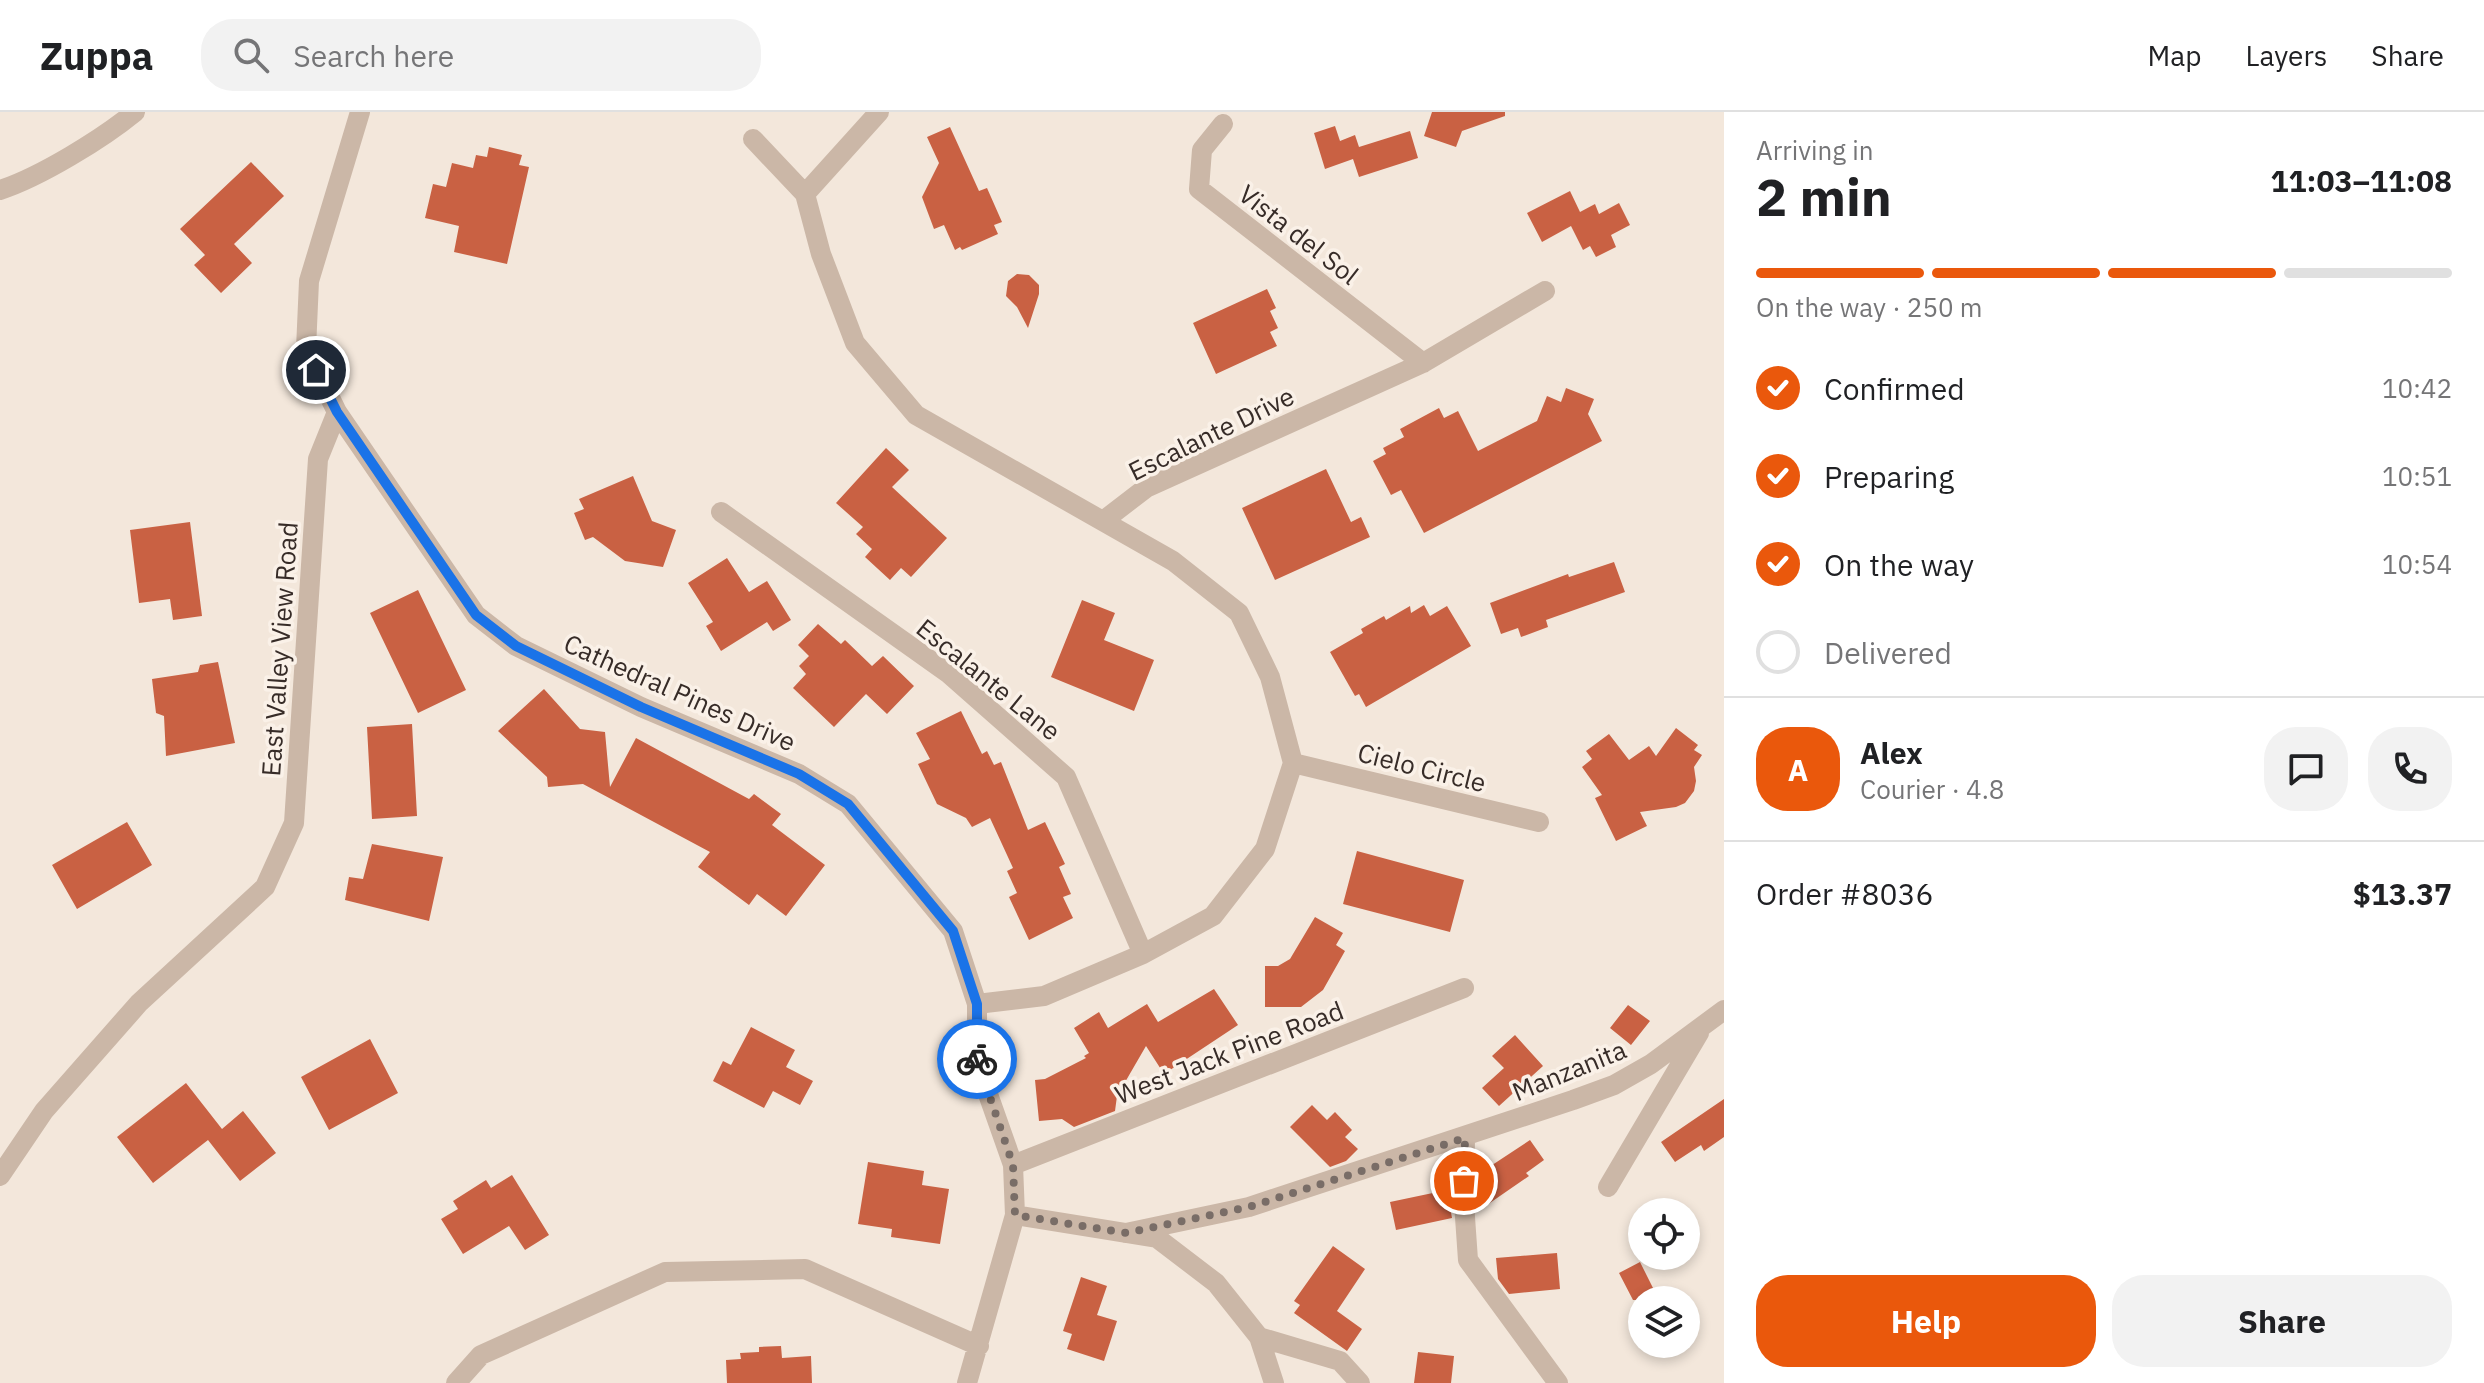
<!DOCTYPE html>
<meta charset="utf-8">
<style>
body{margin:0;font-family:"IBM Plex Sans",sans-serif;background:#f2f2f2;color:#202124;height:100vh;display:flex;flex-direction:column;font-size:30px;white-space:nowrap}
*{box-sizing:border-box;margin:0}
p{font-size:26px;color:#757577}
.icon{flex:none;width:44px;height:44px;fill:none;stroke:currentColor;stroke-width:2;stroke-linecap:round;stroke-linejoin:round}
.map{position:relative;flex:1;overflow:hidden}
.sheet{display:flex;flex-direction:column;background:#fff;width:760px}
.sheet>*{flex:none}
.fabs{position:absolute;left:1628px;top:1086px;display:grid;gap:16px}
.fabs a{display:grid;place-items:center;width:72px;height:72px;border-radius:50%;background:#fff;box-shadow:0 4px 12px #0003;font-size:40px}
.pin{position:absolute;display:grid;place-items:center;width:68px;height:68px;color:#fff;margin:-34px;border:4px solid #fff;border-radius:50%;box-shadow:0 2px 8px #0007}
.courier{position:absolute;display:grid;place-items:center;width:80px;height:80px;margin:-40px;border:6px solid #1a73e8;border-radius:50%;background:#fff;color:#222;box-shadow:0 2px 10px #0007}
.head em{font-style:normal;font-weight:700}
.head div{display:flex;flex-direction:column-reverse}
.head{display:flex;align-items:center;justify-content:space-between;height:136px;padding:0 32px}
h1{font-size:52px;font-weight:700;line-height:60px}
.bar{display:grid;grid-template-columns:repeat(4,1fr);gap:12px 8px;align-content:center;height:96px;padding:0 32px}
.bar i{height:10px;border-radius:6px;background:#e0e0e0}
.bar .current{background:#ea580c}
.bar p{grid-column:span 4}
.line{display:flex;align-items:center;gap:20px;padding:0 32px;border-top:2px solid #e0e0e0}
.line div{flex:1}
.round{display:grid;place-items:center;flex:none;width:84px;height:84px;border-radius:32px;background:#f2f2f2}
ol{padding:0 32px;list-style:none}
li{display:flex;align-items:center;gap:24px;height:88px}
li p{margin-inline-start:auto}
li .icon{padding:8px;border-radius:50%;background:#ea580c;color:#fff;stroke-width:4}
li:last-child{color:#757577}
li i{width:44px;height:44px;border:4px solid #e0e0e0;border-radius:50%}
.button{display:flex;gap:16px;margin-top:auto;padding:16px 32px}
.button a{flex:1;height:92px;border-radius:32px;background:#ea580c;color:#fff;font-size:32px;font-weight:700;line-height:92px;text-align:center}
.button a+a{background:#f2f2f2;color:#202124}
header{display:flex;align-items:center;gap:48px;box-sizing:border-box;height:112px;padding:0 40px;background:#fff;border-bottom:2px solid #e0e0e0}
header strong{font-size:38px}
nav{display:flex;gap:44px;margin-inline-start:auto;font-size:28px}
.search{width:560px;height:72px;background:#f2f2f2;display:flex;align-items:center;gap:20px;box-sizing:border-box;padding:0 28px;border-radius:32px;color:#757577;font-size:30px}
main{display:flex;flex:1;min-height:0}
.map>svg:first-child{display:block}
</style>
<header>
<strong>Zuppa</strong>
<div class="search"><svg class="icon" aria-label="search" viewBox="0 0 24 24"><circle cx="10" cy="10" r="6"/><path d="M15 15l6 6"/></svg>Search here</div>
<nav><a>Map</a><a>Layers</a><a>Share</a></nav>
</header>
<main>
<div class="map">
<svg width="1724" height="1271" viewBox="0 0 1724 1271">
<rect width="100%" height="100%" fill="#f3e7db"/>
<!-- building -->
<path fill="#c96143" d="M 1432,0 L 1505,0 L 1505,4 L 1462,19 L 1456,35 L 1424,24 Z
M 1335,14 L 1340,29 L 1355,23 L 1359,35 L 1410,19 L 1418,46 L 1359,65 L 1353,47 L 1325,57 L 1314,21 Z
M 950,15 L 979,79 L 987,76 L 1002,110 L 994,113 L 998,122 L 962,138 L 960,135 L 955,138 L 944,113 L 934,117 L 922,85 L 939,51 L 927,25 Z
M 489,35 L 522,43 L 519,53 L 529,55 L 507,152 L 454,140 L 459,114 L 425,106 L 433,72 L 446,75 L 452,51 L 473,56 L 476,43 L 487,45 Z
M 251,50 L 284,84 L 234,132 L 252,151 L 221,181 L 194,153 L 205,143 L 180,117 Z
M 1570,79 L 1580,100 L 1595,92 L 1599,102 L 1619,91 L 1630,113 L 1611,123 L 1616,135 L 1596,145 L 1590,134 L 1583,138 L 1571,114 L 1542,130 L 1527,101 Z
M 1017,162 L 1029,163 L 1039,173 L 1039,182 L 1028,216 L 1017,195 L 1006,184 L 1008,169 Z
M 1267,177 L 1276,196 L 1270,199 L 1278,216 L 1270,220 L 1277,234 L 1216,262 L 1193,211 Z
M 1566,276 L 1594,287 L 1588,302 L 1602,329 L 1424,421 L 1401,378 L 1391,383 L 1373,349 L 1386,342 L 1383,336 L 1404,325 L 1400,317 L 1439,296 L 1444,306 L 1458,299 L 1478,339 L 1537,309 L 1547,284 L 1561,290 Z
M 886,336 L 909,358 L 892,375 L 947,426 L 911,465 L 901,456 L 890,468 L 865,445 L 872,437 L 856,422 L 863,415 L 836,391 Z
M 1326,357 L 1351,410 L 1361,405 L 1370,425 L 1275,468 L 1242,396 Z
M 633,364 L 652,409 L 676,418 L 663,455 L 625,449 L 593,425 L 585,428 L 574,401 L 584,397 L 579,387 Z
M 190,410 L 202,504 L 173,508 L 170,487 L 139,491 L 130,418 Z
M 727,446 L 749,480 L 767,469 L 791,508 L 773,519 L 767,510 L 721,539 L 706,514 L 713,510 L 688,471 Z
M 1614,450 L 1625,480 L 1546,508 L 1548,515 L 1521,525 L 1518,516 L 1501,522 L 1490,491 L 1568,462 L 1569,465 Z
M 418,478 L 466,578 L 418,601 L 370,501 Z
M 1082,488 L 1115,501 L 1104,528 L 1154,548 L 1134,599 L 1051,565 Z
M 1424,493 L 1430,504 L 1447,494 L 1471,534 L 1366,595 L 1359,582 L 1355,584 L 1330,540 L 1363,521 L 1361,517 L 1384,504 L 1386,508 L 1410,494 L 1411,501 Z
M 818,512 L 841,532 L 845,528 L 872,554 L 883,544 L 914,574 L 887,602 L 866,582 L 834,615 L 793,576 L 806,562 L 799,554 L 809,544 L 798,533 Z
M 218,550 L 235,631 L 166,644 L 164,604 L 156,601 L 152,567 L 198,560 L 200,553 Z
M 544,577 L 580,617 L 605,620 L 610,675 L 636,626 L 749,687 L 754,682 L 781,702 L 772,713 L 825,753 L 786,804 L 757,782 L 749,793 L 698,755 L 710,740 L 583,672 L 548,675 L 547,665 L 498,619 Z
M 961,599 L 982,642 L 987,639 L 994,653 L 1001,650 L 1028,718 L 1045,710 L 1065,752 L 1059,755 L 1071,782 L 1063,785 L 1073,806 L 1029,828 L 1009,785 L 1017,781 L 1007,759 L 1013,756 L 990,706 L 972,715 L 966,706 L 937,692 L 918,652 L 930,647 L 916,621 Z
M 412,612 L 417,704 L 372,707 L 367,615 Z
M 1676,616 L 1698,633 L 1694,638 L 1702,643 L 1694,655 L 1696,669 L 1694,679 L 1685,691 L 1676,695 L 1640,700 L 1647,714 L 1616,729 L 1595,686 L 1602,683 L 1582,655 L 1592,647 L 1586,639 L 1609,622 L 1629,648 L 1649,634 L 1656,644 Z
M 127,710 L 152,753 L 77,797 L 52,753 Z
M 372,732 L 443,745 L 429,809 L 345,788 L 349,765 L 363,767 Z
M 1357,739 L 1464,768 L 1450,820 L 1343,792 Z
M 1315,805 L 1343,821 L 1336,833 L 1345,839 L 1323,878 L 1301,895 L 1265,895 L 1265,854 L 1278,854 L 1290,847 Z
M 1214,877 L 1238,913 L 1164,962 L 1146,934 L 1117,984 L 1115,999 L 1074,1015 L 1062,1007 L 1039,1009 L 1035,968 L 1045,967 L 1086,946 L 1084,944 L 1089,941 L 1074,916 L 1099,900 L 1108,916 L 1147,892 L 1158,910 Z
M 1628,893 L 1650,909 L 1631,933 L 1610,916 Z
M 751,915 L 795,938 L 786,955 L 813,969 L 800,993 L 773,979 L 764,996 L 713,969 L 723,949 L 731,953 Z
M 1515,923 L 1543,954 L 1499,994 L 1482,976 L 1504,956 L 1492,944 Z
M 370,927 L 398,981 L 329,1018 L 301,965 Z
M 186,971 L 222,1017 L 243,999 L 276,1041 L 240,1069 L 208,1028 L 153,1071 L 117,1025 Z
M 1724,987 L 1724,1025 L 1704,1039 L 1701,1033 L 1675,1050 L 1661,1030 Z
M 1312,993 L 1327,1008 L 1335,1000 L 1352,1018 L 1345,1025 L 1358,1037 L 1346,1049 L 1330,1055 L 1290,1015 Z
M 1530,1028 L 1544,1048 L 1526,1061 L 1529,1064 L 1484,1095 L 1477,1084 L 1477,1063 Z
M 868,1050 L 924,1059 L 922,1073 L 949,1077 L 940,1132 L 891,1125 L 892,1117 L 858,1112 Z
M 512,1063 L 549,1123 L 525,1138 L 509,1114 L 463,1142 L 441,1107 L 458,1097 L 453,1089 L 486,1068 L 491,1076 Z
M 1447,1078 L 1452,1106 L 1396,1118 L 1390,1090 Z
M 1333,1134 L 1365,1157 L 1337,1199 L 1362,1217 L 1347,1239 L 1294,1201 L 1300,1193 L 1294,1189 Z
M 1557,1141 L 1560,1177 L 1509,1182 L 1498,1167 L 1496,1146 Z
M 1640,1150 L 1659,1188 L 1633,1188 L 1619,1161 Z
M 1081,1165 L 1107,1174 L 1097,1203 L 1117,1209 L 1104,1249 L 1067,1237 L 1072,1222 L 1063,1219 Z
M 781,1234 L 782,1246 L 811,1244 L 812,1271 L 727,1271 L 726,1248 L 741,1247 L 740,1241 L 759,1240 L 759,1235 Z
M 1418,1240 L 1454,1244 L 1451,1271 L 1414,1271 Z"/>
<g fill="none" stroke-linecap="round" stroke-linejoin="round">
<!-- minor -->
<path stroke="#cbb7a7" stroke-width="20" d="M 879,0 L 805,82 L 821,142 L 855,231 L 916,303 L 1173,449 L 1239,501 L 1270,565 L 1293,651 L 1265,737 L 1213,804 L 1143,842 L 1044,884 L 977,892
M 1223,12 L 1202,38 L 1199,77 L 1423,251
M 753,27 L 805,82
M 0,78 C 40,65 102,27 135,0
M 337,300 L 476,503 L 516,534 L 641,595 L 799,662 L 848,692 L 953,819 L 977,892 L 977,951 L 1013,1053 L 1015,1103 L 967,1271
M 721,400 L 948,561 L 1066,665 L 1143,842
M 1103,409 L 1146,376 L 1423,251 L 1545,179
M 1293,651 L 1539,710
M 1465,1026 L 1464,1091 L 1468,1148 L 1558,1271
M 1013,1053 L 1464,876
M 0,1064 L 44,999 L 139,891 L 265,775 L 294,711 L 318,347 L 337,300 L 306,237 L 309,169 L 360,0
M 1608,1075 L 1699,921
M 1015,1103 L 1157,1126 L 1216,1171 L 1259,1225 L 1274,1271
M 1126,1121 L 1249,1095 L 1573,988 L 1614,973 L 1651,952 L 1724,898
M 1259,1225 L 1340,1249 L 1360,1271
M 456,1271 L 481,1243 L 665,1160 L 805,1157 L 979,1234"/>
</g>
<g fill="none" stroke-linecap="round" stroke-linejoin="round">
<!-- done -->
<path stroke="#796d67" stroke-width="8" stroke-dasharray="0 14.4" d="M 977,947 L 1013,1053 L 1015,1103 L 1126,1121 L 1249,1095 L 1465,1026 L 1464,1069"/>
<!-- route -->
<path stroke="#1a73e8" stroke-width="10" d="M 316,258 L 337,300 L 476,503 L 516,534 L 641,595 L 799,662 L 848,692 L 953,819 L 977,892 L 977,947"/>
</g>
<g text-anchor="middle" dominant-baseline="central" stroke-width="7" stroke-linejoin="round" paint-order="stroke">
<!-- street labels -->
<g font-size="26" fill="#372c28" stroke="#faf1e8">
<text transform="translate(1299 122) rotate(38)">Vista del Sol</text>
<text transform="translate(1211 321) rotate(-26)">Escalante Drive</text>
<text transform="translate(279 537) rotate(-86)">East Valley View Road</text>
<text transform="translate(989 567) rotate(39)">Escalante Lane</text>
<text transform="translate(680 580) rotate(24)">Cathedral Pines Drive</text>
<text transform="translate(1422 655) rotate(14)">Cielo Circle</text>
<text transform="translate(1229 940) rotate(-21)">West Jack Pine Road</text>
<text transform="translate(1569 958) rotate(-22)">Manzanita</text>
</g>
</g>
</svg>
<div class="fabs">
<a><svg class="icon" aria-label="locate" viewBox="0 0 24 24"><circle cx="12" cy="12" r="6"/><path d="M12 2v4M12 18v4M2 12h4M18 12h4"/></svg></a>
<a><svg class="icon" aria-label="layers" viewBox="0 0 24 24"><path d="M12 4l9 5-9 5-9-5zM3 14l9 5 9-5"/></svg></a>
</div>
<div class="pin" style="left:1464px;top:1069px;background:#ea580c"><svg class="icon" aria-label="bag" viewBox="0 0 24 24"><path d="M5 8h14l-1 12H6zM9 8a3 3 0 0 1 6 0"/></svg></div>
<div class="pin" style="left:316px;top:258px;background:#1f2937"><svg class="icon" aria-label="home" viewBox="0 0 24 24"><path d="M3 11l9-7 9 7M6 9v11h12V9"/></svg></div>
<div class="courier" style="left:977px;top:947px"><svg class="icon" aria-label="bike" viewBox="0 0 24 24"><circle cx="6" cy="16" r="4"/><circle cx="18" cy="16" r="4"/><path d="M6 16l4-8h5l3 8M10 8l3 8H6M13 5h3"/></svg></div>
</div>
<section class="sheet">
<div class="head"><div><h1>2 min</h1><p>Arriving in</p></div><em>11:03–11:08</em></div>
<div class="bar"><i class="current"></i><i class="current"></i><i class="current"></i><i></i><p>On the way · 250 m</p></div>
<ol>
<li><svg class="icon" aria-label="check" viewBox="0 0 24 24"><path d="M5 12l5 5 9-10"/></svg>Confirmed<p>10:42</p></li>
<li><svg class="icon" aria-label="check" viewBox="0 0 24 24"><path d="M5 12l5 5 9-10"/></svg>Preparing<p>10:51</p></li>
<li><svg class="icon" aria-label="check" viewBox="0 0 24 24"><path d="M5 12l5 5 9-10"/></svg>On the way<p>10:54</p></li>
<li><i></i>Delivered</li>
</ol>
<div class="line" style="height:144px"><b class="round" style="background:#ea580c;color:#fff">A</b><div><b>Alex</b><p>Courier · 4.8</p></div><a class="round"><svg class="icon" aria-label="chat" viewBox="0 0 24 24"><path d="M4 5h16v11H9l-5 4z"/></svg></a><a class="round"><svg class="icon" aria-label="phone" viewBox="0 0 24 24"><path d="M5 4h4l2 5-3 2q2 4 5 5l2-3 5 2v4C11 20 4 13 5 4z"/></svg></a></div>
<div class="line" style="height:104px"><div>Order #8036</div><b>$13.37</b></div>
<div class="button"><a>Help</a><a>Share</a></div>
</section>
</main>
